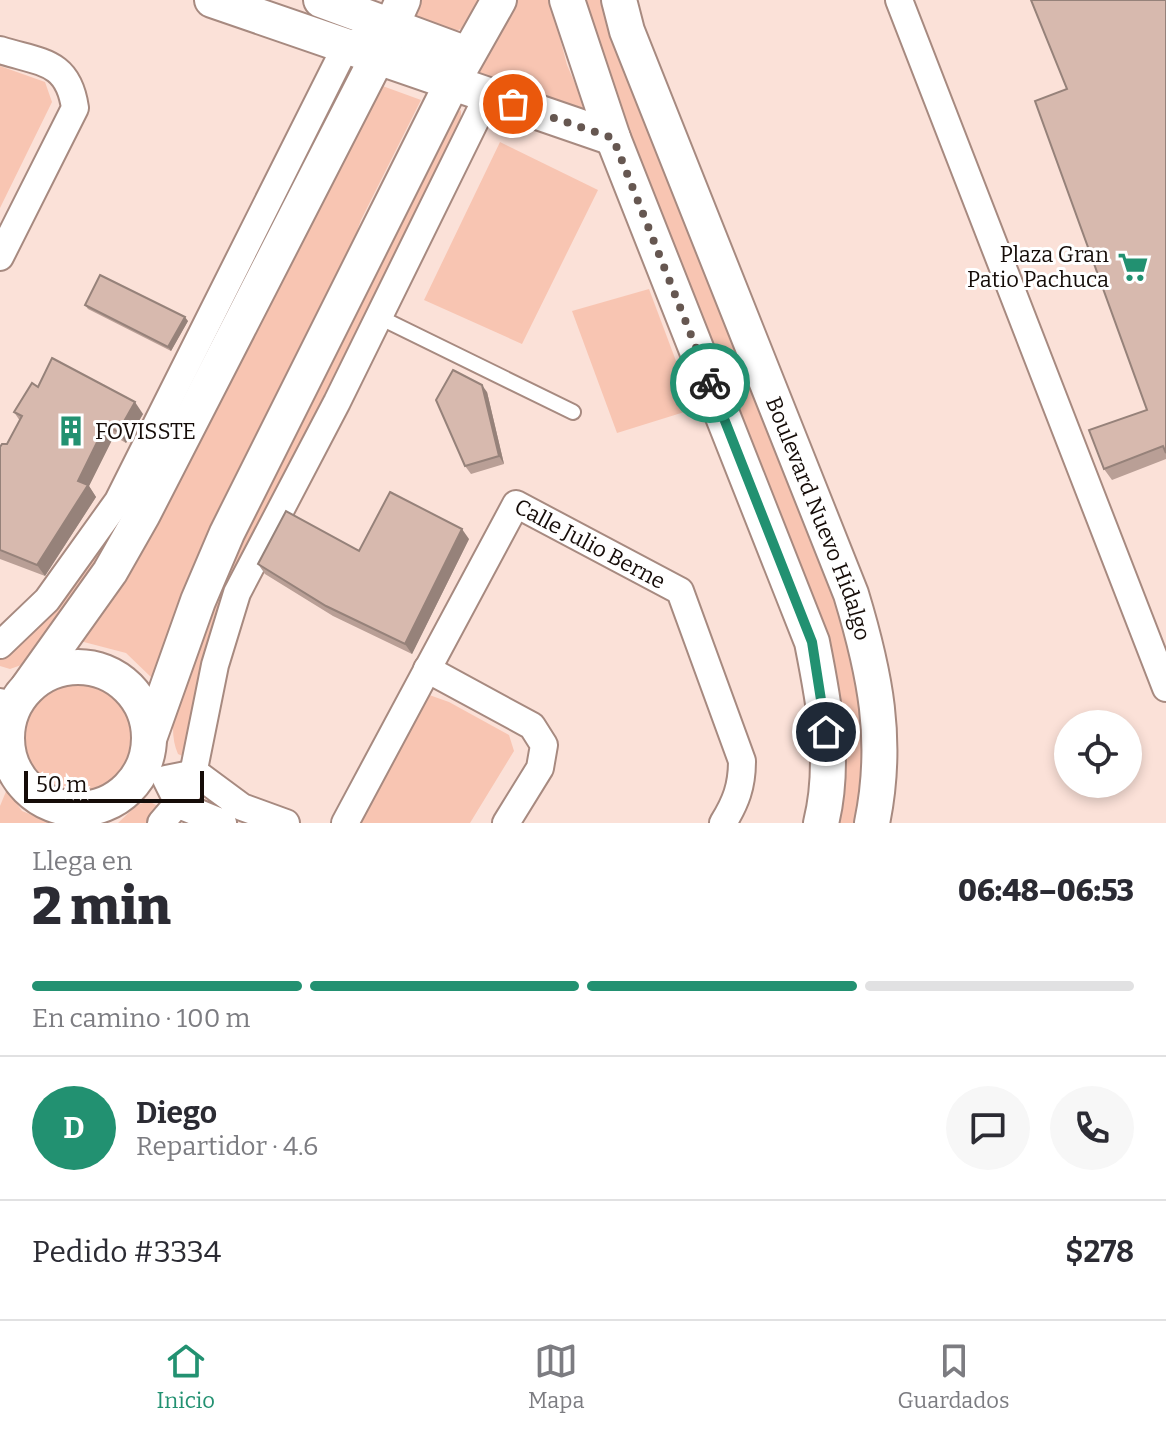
<!DOCTYPE html>
<html lang="es">
<meta charset="utf-8">
<style>
body{margin:0;font-family:Bitter,serif;background:#f7f7f7;color:#2b2b33;height:100vh;display:flex;flex-direction:column;font-size:30px;white-space:nowrap}
*{box-sizing:border-box;margin:0}
p{font-size:26px;color:#7c7c81}
.icon{flex:none;width:44px;height:44px;fill:none;stroke:currentColor;stroke-width:2;stroke-linecap:round;stroke-linejoin:round}
.map{position:relative;height:823px;overflow:hidden}
.details{display:flex;flex-direction:column;background:#fff;flex:1}
.details>*{flex:none}
.buttons{position:absolute;left:1054px;top:710px;display:grid;gap:16px}
.buttons a{display:grid;place-items:center;width:88px;height:88px;border-radius:50%;background:#fff;box-shadow:0 4px 12px #0003;font-size:40px}
.scale{position:absolute;left:24px;bottom:20px;width:180px;box-sizing:border-box;padding-left:8px;border:4px solid #150c08;border-top:0;font-size:22px;line-height:28px;white-space:nowrap;color:#150c08;-webkit-text-stroke:6px #fff;paint-order:stroke}
.pin{position:absolute;display:grid;place-items:center;width:68px;height:68px;color:#fff;margin:-34px;border:4px solid #fff;border-radius:50%;box-shadow:0 2px 8px #0007}
.courier{position:absolute;display:grid;place-items:center;width:80px;height:80px;margin:-40px;border:6px solid #229171;border-radius:50%;background:#fff;color:#222;box-shadow:0 2px 10px #0007}
.overview em{font-style:normal;font-weight:800}
.overview div{display:flex;flex-direction:column-reverse}
.overview{display:flex;align-items:center;justify-content:space-between;height:136px;padding:0 32px}
h1{font-size:52px;font-weight:800;line-height:60px}
.bar{display:grid;grid-template-columns:repeat(4,1fr);gap:12px 8px;align-content:center;height:96px;padding:0 32px}
.bar i{height:10px;border-radius:6px;background:#e1e1e2}
.bar .on{background:#229171}
.bar p{grid-column:span 4}
.line{display:flex;align-items:center;gap:20px;padding:0 32px;border-top:2px solid #e1e1e2}
.line div{flex:1}
.round{display:grid;place-items:center;flex:none;width:84px;height:84px;border-radius:42px;background:#f7f7f7}
.tab-bar{display:flex;justify-content:space-around;align-items:center;height:112px;border-top:2px solid #e1e1e2;background:#fff;font-size:22px;color:#7c7c81}
.tab-bar a{display:grid;justify-items:center;gap:4px}
.tab-bar .on{color:#229171}
.map>svg:first-child{display:block}
</style>
<div class="map">
<svg width="1166" height="823" viewBox="0 0 1166 823">
<rect width="100%" height="100%" fill="#fbe1d8"/>
<!-- green -->
<path fill="#f8c5b2" d="M 406,0 L 485,0 L 470,25 L 456,31 L 410,16 Z
M 513,0 L 550,0 L 567,65 L 590,118 L 472,76 Z
M 578,0 L 604,0 L 835,585 L 867,711 L 862,823 L 830,823 L 839,762 Z
M 0,66 L 45,82 L 52,102 L 0,208 Z
M 344,71 L 355,75 L 130,517 L 27,663 L 10,669 L 0,666 L 0,657 C 48,612 87,568 122,512 Z
M 377,84 L 421,100 L 361,220 L 329,309 L 153,679 L 126,653 L 80,641 Z
M 461,110 L 461,119 L 214,617 L 187,758 L 178,754 C 161,718 192,650 204,613 L 452,116 Z
M 500,142 L 598,190 L 522,344 L 424,300 Z
M 649,289 L 694,409 L 617,433 L 572,311 Z
M24 736a55 55 0 1 1 110 0a55 55 0 1 1-110 0Z
M 418,691 L 449,702 L 509,735 L 514,751 L 470,823 L 351,823 Z
M 7,789 L 22,811 L 52,823 L 0,823 L 0,806 Z
M 150,802 L 160,807 L 147,823 L 118,823 L 138,804 Z"/>
<g fill="none" stroke-linecap="round" stroke-linejoin="round">
<!-- service casing -->
<g stroke="#a78a80" stroke-width="18">
<path id="service" d="M 379,317 L 573,412"/>
</g>
<!-- minor casing -->
<g stroke="#a78a80" stroke-width="30">
<g id="minor">
<path d="M 899,0 L 1166,688"/>
<path d="M 0,50 C 41,63 68,60 75,108 L 0,257"/>
<path d="M 0,645 L 47,600 L 118,501 L 345,48 L 363,39"/>
<path d="M 427,669 L 532,726 L 544,745 L 540,768 L 506,823"/>
<path d="M 0,702 L 13,709"/>
<path d="M 161,823 L 190,789 L 215,665 L 237,593 L 337,402 L 488,95"/>
<path d="M 223,823 L 179,805 L 166,779 L 196,773 L 242,807 L 286,823"/>
<path id="s1" d="M 345,823 L 516,504 L 680,591 L 742,761 C 742,786 736,802 723,823"/>
</g>
</g>
<!-- tertiary casing -->
<g stroke="#a78a80" stroke-width="38">
<g id="tertiary">
<path d="M 212,0 L 613,138"/>
<path d="M 321,0 L 467,54"/>
<path d="M 567,0 L 613,138 L 812,642 C 824,702 836,763 821,823"/>
<path id="s2" d="M 619,0 L 627,31 L 851,594 C 875,673 889,741 872,823"/>
<circle cx="78" cy="738" r="71"/>
<path d="M 28,687 L 110,572 L 143,514 L 377,58 L 403,0"/>
<path d="M 150,736 L 198,601 L 227,533 L 451,85 L 499,0"/>
</g>
</g>
<!-- service -->
<use href="#service" stroke="#fff" stroke-width="14"/>
<!-- minor -->
<use href="#minor" stroke="#fff" stroke-width="26"/>
<!-- tertiary -->
<use href="#tertiary" stroke="#fff" stroke-width="34"/>
</g>
<!-- wall -->
<path fill="#b99f96" d="M 1166,0 L 1166,459 L 1112,480 L 1104,469 L 1147,410 L 1067,89 Z
M 85,305 L 188,321 L 171,351 L 88,309 Z
M 38,387 L 143,414 L 126,443 L 114,436 L 89,486 L 96,497 L 45,576 L 0,559 L 0,447 L 7,444 L 20,421 L 14,412 Z
M 487,392 L 504,464 L 471,474 L 465,466 Z
M 469,539 L 412,654 L 333,616 L 265,574 L 258,564 Z"/>
<!-- shaded-wall -->
<path fill="#96827a" d="M 185,317 L 188,321 L 171,351 L 168,347 Z
M 482,385 L 487,392 L 504,464 L 499,456 Z
M 135,402 L 143,414 L 126,443 L 118,432 Z
M 106,424 L 114,436 L 89,486 L 96,497 L 45,576 L 37,565 Z
M 462,529 L 469,539 L 412,654 L 405,644 Z"/>
<!-- building -->
<path fill="#d7b9ae" stroke="#96827a" stroke-width="2" d="M 1031,0 L 1166,0 L 1166,453 L 1163,446 L 1104,469 L 1089,430 L 1147,410 L 1035,101 L 1067,89 Z
M 100,275 L 185,317 L 168,347 L 85,305 Z
M 52,358 L 135,402 L 118,432 L 106,424 L 78,481 L 88,485 L 37,565 L 0,550 L 0,447 L 2,444 L 7,444 L 22,416 L 14,412 L 32,383 L 38,387 Z
M 453,370 L 482,385 L 499,456 L 465,466 L 436,400 Z
M 390,492 L 462,529 L 405,644 L 326,606 L 258,564 L 286,511 L 359,551 Z"/>
<g fill="none" stroke-linecap="round" stroke-linejoin="round">
<!-- done -->
<path stroke="#665751" stroke-width="8" stroke-dasharray="0 14.4" d="M 513,104 L 613,138 L 710,383"/>
<!-- route -->
<path stroke="#229171" stroke-width="10" d="M 710,383 L 812,642 L 826,732"/>
</g>
<!-- icons -->
<defs>
<g id="supermarket-bare" transform="scale(2.4)"><path d="M-6-5.5h2.5l.6 2H6L4.5 2H-2.5L-4.4-4H-6ZM-1.5 3.2a1.3 1.3 0 1 0 .1 0ZM3 3.2a1.3 1.3 0 1 0 .1 0Z" fill="#229171" stroke="#fff" stroke-width="2.5" paint-order="stroke"/></g>
<g id="building-bare" transform="scale(2.4)"><path d="M-4-6H4V6H1V3H-1V6H-4ZM-2.5-4.3h1.7v1.8h-1.7ZM.8-4.3h1.7v1.8H.8ZM-2.5-1h1.7V.8h-1.7ZM.8-1h1.7V.8H.8Z" fill="#229171" stroke="#fff" stroke-width="2.5" paint-order="stroke"/></g>
</defs>
<g fill-rule="evenodd">
<use href="#supermarket-bare" x="1133" y="267"/>
<use href="#building-bare" x="71" y="431"/>
</g>
<g text-anchor="middle" dominant-baseline="central" stroke-width="6" stroke-linejoin="round" paint-order="stroke">
<!-- poi labels -->
<g font-size="22" fill="#150c08" stroke="#fff" text-anchor="end">
<text x="1109" y="254">Plaza Gran<tspan x="1109" dy="25">Patio Pachuca</tspan></text>
<text x="95" y="431" text-anchor="start">FOVISSTE</text>
</g>
<!-- street labels -->
<g font-size="22" fill="#150c08" stroke="#fff">
<text stroke="none"><textPath href="#s2" startOffset="556">Boulevard Nuevo Hidalgo</textPath></text>
<text stroke="none"><textPath href="#s1" startOffset="446">Calle Julio Berne</textPath></text>
</g>
</g>
</svg>
<div class="buttons">
<a><svg class="icon" aria-label="locate" viewBox="0 0 24 24"><circle cx="12" cy="12" r="6"/><path d="M12 2v4M12 18v4M2 12h4M18 12h4"/></svg></a>
</div>
<div class="scale">50 m</div>
<div class="pin" style="left:513px;top:104px;background:#ea580c"><svg class="icon" aria-label="bag" viewBox="0 0 24 24"><path d="M5 8h14l-1 12H6zM9 8a3 3 0 0 1 6 0"/></svg></div>
<div class="pin" style="left:826px;top:732px;background:#1f2937"><svg class="icon" aria-label="home" viewBox="0 0 24 24"><path d="M3 11l9-7 9 7M6 9v11h12V9"/></svg></div>
<div class="courier" style="left:710px;top:383px"><svg class="icon" aria-label="bike" viewBox="0 0 24 24"><circle cx="6" cy="16" r="4"/><circle cx="18" cy="16" r="4"/><path d="M6 16l4-8h5l3 8M10 8l3 8H6M13 5h3"/></svg></div>
</div>
<section class="details">
<div class="overview"><div><h1>2 min</h1><p>Llega en</p></div><em>06:48–06:53</em></div>
<div class="bar"><i class="on"></i><i class="on"></i><i class="on"></i><i></i><p>En camino · 100 m</p></div>
<div class="line" style="height:144px"><b class="round" style="background:#229171;color:#fff">D</b><div><b>Diego</b><p>Repartidor · 4.6</p></div><a class="round"><svg class="icon" aria-label="chat" viewBox="0 0 24 24"><path d="M4 5h16v11H9l-5 4z"/></svg></a><a class="round"><svg class="icon" aria-label="phone" viewBox="0 0 24 24"><path d="M5 4h4l2 5-3 2q2 4 5 5l2-3 5 2v4C11 20 4 13 5 4z"/></svg></a></div>
<div class="line" style="height:104px"><div>Pedido #3334</div><b>$278</b></div>
</section>
<nav class="tab-bar">
<a class="on"><svg class="icon" aria-label="home" viewBox="0 0 24 24"><path d="M3 11l9-7 9 7M6 9v11h12V9"/></svg>Inicio</a>
<a><svg class="icon" aria-label="map" viewBox="0 0 24 24"><path d="M3 6l6-2 6 2 6-2v14l-6 2-6-2-6 2zM9 4v14M15 6v14"/></svg>Mapa</a>
<a><svg class="icon" aria-label="saved" viewBox="0 0 24 24"><path d="M7 4h10v16l-5-4-5 4z"/></svg>Guardados</a>
</nav>
